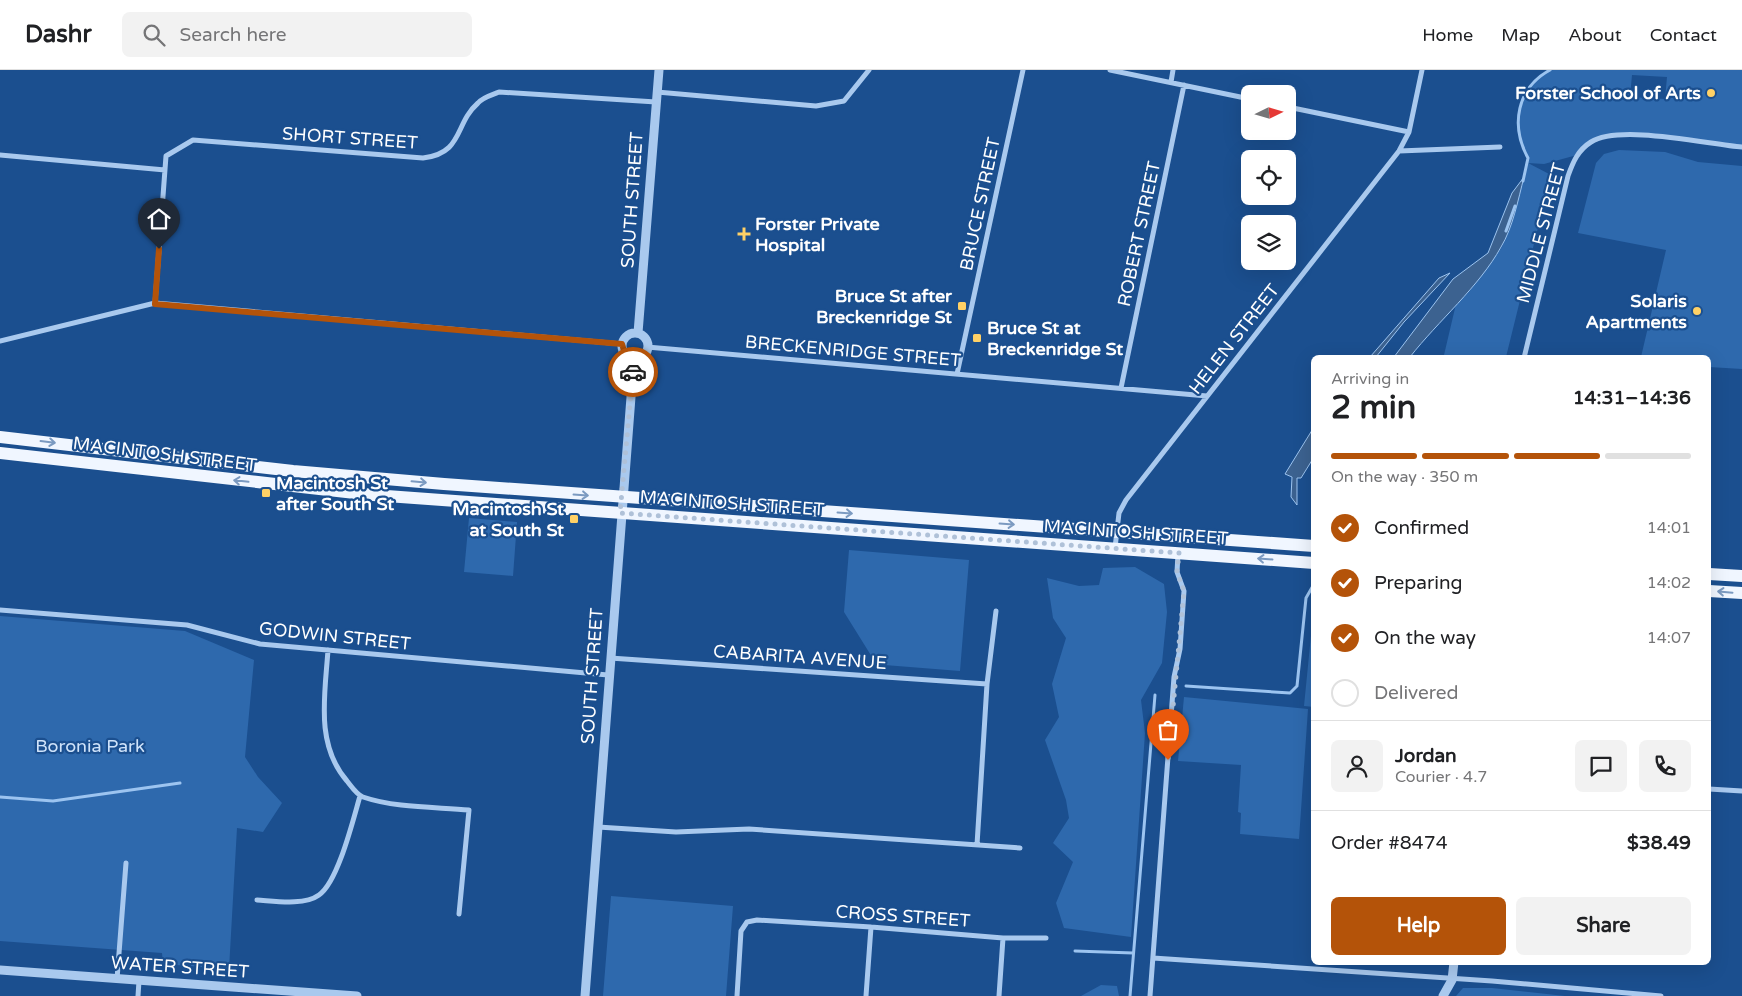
<!DOCTYPE html>
<meta charset="utf-8">
<style>
body{margin:0;font-family:"Varela Round",sans-serif;background:#f2f2f2;color:#202124;height:100vh;display:flex;flex-direction:column;font-size:19px;white-space:nowrap}
*{box-sizing:border-box;margin:0}
p{font-size:16px;color:#757577}
.icon{flex:none;width:28px;height:28px;fill:none;stroke:currentColor;stroke-width:2;stroke-linecap:round;stroke-linejoin:round}
.map{position:relative;flex:1;overflow:hidden}
.panel{position:absolute;left:1311px;top:285px;width:400px;height:610px;display:flex;flex-direction:column;background:#fff;border-radius:8px;box-shadow:0 5px 20px #0002}
.panel>*{flex:none}
.needle{width:32px;rotate:85deg}
.tools{position:absolute;left:1241px;top:15px;display:grid;gap:10px}
.tools a{display:grid;place-items:center;width:55px;height:55px;border-radius:8px;background:#fff;box-shadow:0 5px 20px #0002;font-size:25px}
.pin{position:absolute;display:grid;place-items:center;width:42px;height:42px;color:#fff;margin:-51px -21px;border-radius:50% 50% 50% 0;rotate:-45deg;box-shadow:0 0 5px #0007}
.pin .icon{rotate:45deg}
.courier{position:absolute;display:grid;place-items:center;width:50px;height:50px;margin:-25px;border:4px solid #b45309;border-radius:50%;background:#fff;color:#222;box-shadow:0 1px 6px #0007}
.headline em{font-style:normal;font-weight:700}
.headline div{display:flex;flex-direction:column-reverse}
.headline{display:flex;align-items:center;justify-content:space-between;height:85px;padding:0 20px}
h1{font-size:32px;font-weight:700;line-height:38px}
.bar{display:grid;grid-template-columns:repeat(4,1fr);gap:8px 5px;align-content:center;height:60px;padding:0 20px}
.bar i{height:6px;border-radius:4px;background:#e0e0e0}
.bar .selected{background:#b45309}
.bar p{grid-column:span 4}
.line{display:flex;align-items:center;gap:12px;padding:0 20px;border-top:1px solid #e0e0e0}
.line div{flex:1}
.round{display:grid;place-items:center;flex:none;width:52px;height:52px;border-radius:8px;background:#f2f2f2}
ol{padding:0 20px;list-style:none}
li{display:flex;align-items:center;gap:15px;height:55px}
li p{margin-inline-start:auto}
li .icon{padding:5px;border-radius:50%;background:#b45309;color:#fff;stroke-width:4}
li:last-child{color:#757577}
li i{width:28px;height:28px;border:2px solid #e0e0e0;border-radius:50%}
.cta{display:flex;gap:10px;margin-top:auto;padding:10px 20px}
.cta a{flex:1;height:58px;border-radius:8px;background:#b45309;color:#fff;font-size:20px;font-weight:700;line-height:58px;text-align:center}
.cta a+a{background:#f2f2f2;color:#202124}
header{display:flex;align-items:center;gap:30px;box-sizing:border-box;height:70px;padding:0 25px;background:#fff;border-bottom:1px solid #e0e0e0}
header strong{font-size:24px}
nav{display:flex;gap:28px;margin-inline-start:auto;font-size:18px}
.search{width:350px;height:45px;background:#f2f2f2;display:flex;align-items:center;gap:12px;box-sizing:border-box;padding:0 18px;border-radius:8px;color:#757577;font-size:19px}
.map>svg:first-child{display:block}
</style>
<header>
<strong>Dashr</strong>
<div class="search"><svg class="icon" aria-label="search" viewBox="0 0 24 24"><circle cx="10" cy="10" r="6"/><path d="M15 15l6 6"/></svg>Search here</div>
<nav><a>Home</a><a>Map</a><a>About</a><a>Contact</a></nav>
</header>
<div class="map">
<svg width="1742" height="926" viewBox="0 0 1742 926">
<rect width="100%" height="100%" fill="#1b4f8f"/>
<!-- green -->
<path fill="#2e69ad" fill-rule="evenodd" d="M 1550,0 L 1742,0 L 1742,77 L 1679,68 L 1610,64 L 1591,72 L 1577,85 L 1544,94 L 1528,93 L 1551,105 L 1506,287 L 1446,288 L 1444,285 L 1456,234 L 1468,223 L 1502,177 L 1517,132 L 1528,88 C 1511,55 1517,19 1550,0 ZM 1632,5 L 1667,7 L 1665,29 L 1630,27 Z
M 1619,80 L 1665,82 L 1698,92 L 1742,96 L 1742,299 L 1709,297 L 1709,288 L 1641,287 L 1666,180 L 1578,163 L 1596,93 L 1604,84 Z
M 469,448 L 517,452 L 513,506 L 464,502 Z
M 849,480 L 969,490 L 960,601 L 872,594 L 872,587 L 844,542 Z
M 1135,497 L 1164,514 L 1167,542 L 1162,593 L 1141,630 L 1145,663 L 1131,867 L 1064,858 L 1056,833 L 1073,792 L 1053,773 L 1069,748 L 1066,730 L 1045,670 L 1059,647 L 1052,614 L 1066,568 L 1053,548 L 1047,508 L 1079,516 L 1099,515 L 1103,498 Z
M 1314,535 L 1314,637 L 1304,636 Z
M 0,546 L 185,561 L 254,590 L 245,687 L 258,707 L 282,733 L 263,762 L 237,758 L 229,899 L 163,894 L 162,883 L 0,871 Z
M 1184,627 L 1308,639 L 1299,769 L 1240,764 L 1241,743 L 1238,742 L 1241,695 L 1178,691 Z
M 611,826 L 733,836 L 726,926 L 603,926 Z
M 1101,915 L 1117,916 L 1119,926 L 1081,926 Z
M 1463,918 L 1492,918 L 1565,926 L 1456,926 Z"/>
<!-- water -->
<path fill="#3c6290" stroke="#9cc4f0" d="M 1524,107 C 1518,130 1513,157 1501,177 C 1479,217 1438,251 1410,287 L 1394,287 L 1453,209 L 1488,183 L 1512,123 Z
M 1450,203 L 1404,252 L 1376,287 L 1370,287 L 1439,208 Z
M 1314,357 L 1314,387 L 1301,408 L 1297,408 L 1297,435 L 1291,427 L 1292,407 L 1285,404 Z"/>
<g fill="none" stroke-linecap="round" stroke-linejoin="round">
<!-- stream -->
<path stroke="#9cc4f0" stroke-width="3" d="M 1523,111 L 1528,88 C 1510,55 1517,18 1550,0
M 1506,161 L 1515,136
M 1186,616 L 1290,623 L 1297,616 L 1306,528 L 1314,514
M 0,727 L 53,731 L 180,713
M 1075,881 L 1133,883
M 1130,926 L 1155,625"/>
<!-- minor -->
<path stroke="#a9c9ee" stroke-width="5" d="M 1110,0 L 1250,29
M 1171,12 L 1173,0
M 657,22 L 816,36 L 844,31 L 869,0
M 1288,37 L 1409,62
M 1399,81 L 1500,77
M 0,85 L 165,100
M 155,233 L 166,86 L 193,70 L 423,88 C 464,83 454,54 478,33 C 483,27 492,25 499,22 L 656,32
M 0,271 L 155,233 L 622,274
M 647,277 L 1207,326
M 1524,288 L 1568,106 C 1573,92 1578,80 1591,72 C 1619,54 1707,74 1742,77
M 957,304 L 1023,0
M 1121,318 L 1184,15
M 1115,478 L 1119,443 L 1126,430 L 1399,81 L 1409,62 L 1422,0
M 0,540 L 187,555 L 260,574 L 608,605
M 328,580 C 325,625 315,674 347,711 C 351,716 357,725 363,727 C 395,738 435,737 469,740 L 459,844
M 610,588 L 987,614
M 1709,719 L 1742,721
M 598,757 L 676,762 L 749,759 L 1020,778
M 977,775 L 987,614 L 996,541
M 257,830 C 274,831 304,836 319,825 C 338,812 353,750 360,726
M 1153,888 L 1492,911 L 1661,926
M 117,909 L 126,793
M 138,926 L 139,911
M 737,926 L 741,861 L 747,852 L 757,850 L 871,857 L 1003,868 L 1046,868
M 866,926 L 871,857
M 999,926 L 1003,868
M 1150,926 L 1174,607 L 1180,579 L 1184,521 L 1177,502 L 1178,484"/>
<!-- tertiary -->
<path stroke="#a9c9ee" stroke-width="9" d="M 638,263 L 659,0
M622 276a13 13 0 1 1 26 0a13 13 0 1 1-26 0Z
M 0,900 L 357,926
M 585,926 L 634,288
M 1443,926 L 1452,910 L 1454,892"/>
<!-- primary -->
<path stroke="#f0f6ff" stroke-width="12" d="M 0,367 L 293,401 L 444,414 L 1314,476
M 0,383 L 373,425 L 1314,493
M 1709,504 L 1742,506
M 1709,521 L 1742,523"/>
</g>
<!-- one-way arrows -->
<defs><path id="oneway-shaft" d="M-6 0H5M1.5-3L5.5 0L1.5 3" fill="none" stroke-width="1.6" stroke-linecap="round" stroke-linejoin="round" transform="scale(1.25)"/></defs>
<g stroke="#7b9ac1">
<use href="#oneway-shaft" transform="translate(48 372) rotate(7)"/>
<use href="#oneway-shaft" transform="translate(241 411) rotate(-174)"/>
<use href="#oneway-shaft" transform="translate(419 412) rotate(5)"/>
<use href="#oneway-shaft" transform="translate(581 425) rotate(4)"/>
<use href="#oneway-shaft" transform="translate(845 443) rotate(4)"/>
<use href="#oneway-shaft" transform="translate(1007 454) rotate(4)"/>
<use href="#oneway-shaft" transform="translate(1265 489) rotate(-176)"/>
<use href="#oneway-shaft" transform="translate(1725 522) rotate(-175)"/>
</g>
<g fill="none" stroke-linecap="round" stroke-linejoin="round">
<!-- done -->
<path stroke="#afc1d8" stroke-width="5" stroke-dasharray="0 9" d="M 633,302 L 620,443 L 1179,483 L 1177,502 L 1184,521 L 1168,690"/>
<!-- route -->
<path stroke="#b45309" stroke-width="6" d="M 159,179 L 155,234 L 622,274 L 625,284 L 634,288 L 633,302"/>
</g>
<!-- markers -->
<g fill="#ffd166" stroke="#1b4f8f" stroke-width="2">
<circle cx="1711" cy="23" r="5"/>
<path d="M741.5 156.5h5v5h5v5h-5v5h-5v-5h-5v-5h5z"/>
<rect x="957" y="231" width="10" height="10" rx="2.5"/>
<circle cx="1697" cy="241" r="5"/>
<rect x="972" y="263" width="10" height="10" rx="2.5"/>
<rect x="261" y="418" width="10" height="10" rx="2.5"/>
<rect x="569" y="444" width="10" height="10" rx="2.5"/>
</g>
<g text-anchor="middle" dominant-baseline="central" stroke-width="4.5" stroke-linejoin="round" paint-order="stroke">
<!-- poi labels -->
<g font-size="18" font-weight="bold" fill="#fff" stroke="#1b4f8f" text-anchor="end">
<text x="1701" y="23">Forster School of Arts</text>
<text x="755" y="154" text-anchor="start">Forster Private<tspan x="755" dy="21">Hospital</tspan></text>
<text x="952" y="226">Bruce St after<tspan x="952" dy="21">Breckenridge St</tspan></text>
<text x="1687" y="231">Solaris<tspan x="1687" dy="21">Apartments</tspan></text>
<text x="987" y="258" text-anchor="start">Bruce St at<tspan x="987" dy="21">Breckenridge St</tspan></text>
<text x="276" y="413" text-anchor="start">Macintosh St<tspan x="276" dy="21">after South St</tspan></text>
<text x="564" y="439">Macintosh St<tspan x="564" dy="21">at South St</tspan></text>
</g>
<!-- street labels -->
<g font-size="18" fill="#fff" stroke="#1b4f8f">
<text transform="translate(350 68) rotate(4)">SHORT STREET</text>
<text transform="translate(632 130) rotate(-86)">SOUTH STREET</text>
<text transform="translate(980 134) rotate(-78)">BRUCE STREET</text>
<text transform="translate(1541 163) rotate(-75)">MIDDLE STREET</text>
<text transform="translate(1139 164) rotate(-78)">ROBERT STREET</text>
<text transform="translate(1234 269) rotate(-52)">HELEN STREET</text>
<text transform="translate(853 281) rotate(5)">BRECKENRIDGE STREET</text>
<text transform="translate(165 384) rotate(7)">MACINTOSH STREET</text>
<text transform="translate(732 433) rotate(4)">MACINTOSH STREET</text>
<text transform="translate(1136 462) rotate(4)">MACINTOSH STREET</text>
<text transform="translate(335 566) rotate(6)">GODWIN STREET</text>
<text transform="translate(800 587) rotate(4)">CABARITA AVENUE</text>
<text transform="translate(592 606) rotate(-86)">SOUTH STREET</text>
<text transform="translate(903 846) rotate(4)">CROSS STREET</text>
<text transform="translate(180 897) rotate(4)">WATER STREET</text>
</g>
<!-- park labels -->
<g font-size="18" fill="#cfe3fa" stroke="#1b4f8f">
<text x="90" y="676">Boronia Park</text>
</g>
</g>
</svg>
<div class="tools">
<a><svg class="needle" viewBox="-14 -14 28 28"><path d="M0-13l5 13h-10z" fill="#e53935"/><path d="M0 13l5-13h-10z" fill="#757577"/></svg></a>
<a><svg class="icon" aria-label="locate" viewBox="0 0 24 24"><circle cx="12" cy="12" r="6"/><path d="M12 2v4M12 18v4M2 12h4M18 12h4"/></svg></a>
<a><svg class="icon" aria-label="layers" viewBox="0 0 24 24"><path d="M12 4l9 5-9 5-9-5zM3 14l9 5 9-5"/></svg></a>
</div>
<div class="pin" style="left:1168px;top:690px;background:#ea580c"><svg class="icon" aria-label="bag" viewBox="0 0 24 24"><path d="M5 8h14l-1 12H6zM9 8a3 3 0 0 1 6 0"/></svg></div>
<div class="pin" style="left:159px;top:179px;background:#1f2937"><svg class="icon" aria-label="home" viewBox="0 0 24 24"><path d="M3 11l9-7 9 7M6 9v11h12V9"/></svg></div>
<div class="courier" style="left:633px;top:302px"><svg class="icon" aria-label="car" viewBox="0 0 24 24"><path d="M5 17H2v-5l4-1 3-4h7l3 4 3 1v5h-3M9 17h6M6 11h13"/><circle cx="7" cy="17" r="2"/><circle cx="17" cy="17" r="2"/></svg></div>
<section class="panel">
<div class="headline"><div><h1>2 min</h1><p>Arriving in</p></div><em>14:31–14:36</em></div>
<div class="bar"><i class="selected"></i><i class="selected"></i><i class="selected"></i><i></i><p>On the way · 350 m</p></div>
<ol>
<li><svg class="icon" aria-label="check" viewBox="0 0 24 24"><path d="M5 12l5 5 9-10"/></svg>Confirmed<p>14:01</p></li>
<li><svg class="icon" aria-label="check" viewBox="0 0 24 24"><path d="M5 12l5 5 9-10"/></svg>Preparing<p>14:02</p></li>
<li><svg class="icon" aria-label="check" viewBox="0 0 24 24"><path d="M5 12l5 5 9-10"/></svg>On the way<p>14:07</p></li>
<li><i></i>Delivered</li>
</ol>
<div class="line" style="height:90px"><a class="round"><svg class="icon" aria-label="person" viewBox="0 0 24 24"><circle cx="12" cy="8" r="4"/><path d="M4 21q1-7 8-7t8 7"/></svg></a><div><b>Jordan</b><p>Courier · 4.7</p></div><a class="round"><svg class="icon" aria-label="chat" viewBox="0 0 24 24"><path d="M4 5h16v11H9l-5 4z"/></svg></a><a class="round"><svg class="icon" aria-label="phone" viewBox="0 0 24 24"><path d="M5 4h4l2 5-3 2q2 4 5 5l2-3 5 2v4C11 20 4 13 5 4z"/></svg></a></div>
<div class="line" style="height:65px"><div>Order #8474</div><b>$38.49</b></div>
<div class="cta"><a>Help</a><a>Share</a></div>
</section>
</div>
